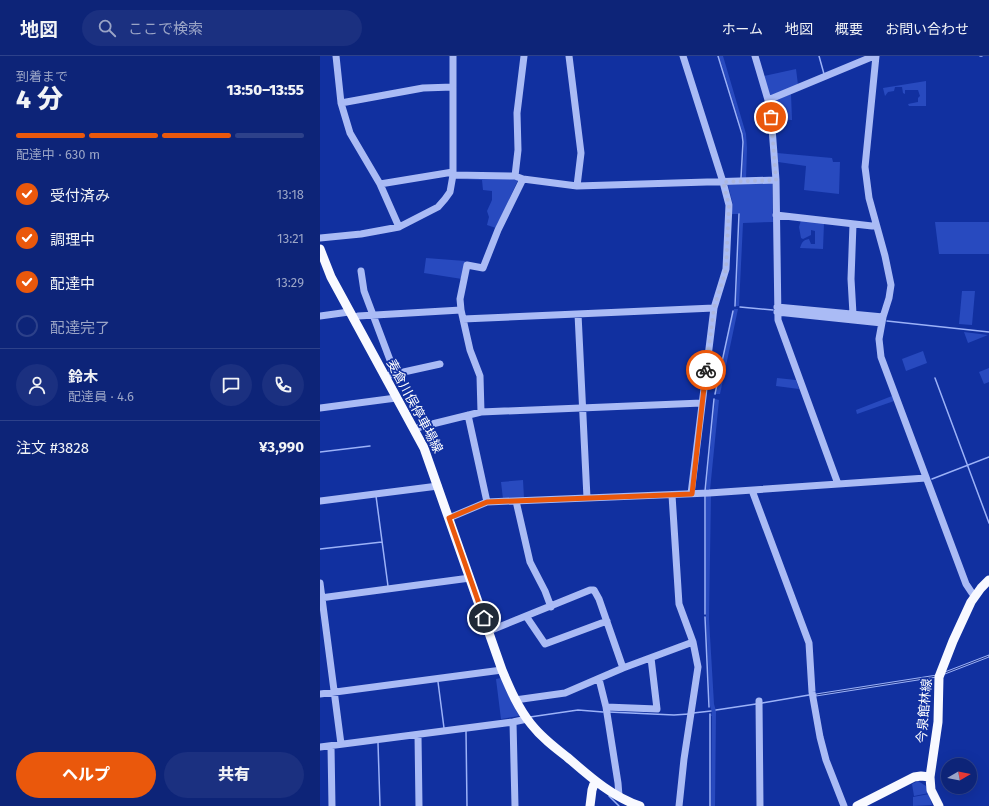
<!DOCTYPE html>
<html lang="ja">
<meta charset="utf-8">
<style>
body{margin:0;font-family:"Fira Sans","Noto Sans JP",sans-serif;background:#1b3080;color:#f1f3f6;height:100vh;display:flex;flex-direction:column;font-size:15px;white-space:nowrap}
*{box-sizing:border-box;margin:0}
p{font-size:13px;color:#9aa4c6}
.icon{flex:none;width:22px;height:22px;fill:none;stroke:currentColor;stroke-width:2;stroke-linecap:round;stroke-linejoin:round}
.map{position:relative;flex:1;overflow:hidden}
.panel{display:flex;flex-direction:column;background:#0d2478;width:320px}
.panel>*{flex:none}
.needle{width:26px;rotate:80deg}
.controls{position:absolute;left:621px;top:702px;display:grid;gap:8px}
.controls a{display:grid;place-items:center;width:36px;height:36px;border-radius:50%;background:#0d2478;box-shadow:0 4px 16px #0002,0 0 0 1px #2d418a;font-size:20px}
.pin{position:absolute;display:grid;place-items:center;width:34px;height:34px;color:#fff;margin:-17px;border:2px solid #fff;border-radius:50%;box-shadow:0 1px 4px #0007}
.courier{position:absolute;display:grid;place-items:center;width:40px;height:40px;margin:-20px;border:3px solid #ea580c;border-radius:50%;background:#fff;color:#222;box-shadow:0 1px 5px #0007}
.summary em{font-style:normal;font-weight:800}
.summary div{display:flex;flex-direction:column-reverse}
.summary{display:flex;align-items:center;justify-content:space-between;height:68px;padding:0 16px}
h1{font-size:26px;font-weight:800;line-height:30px}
.bar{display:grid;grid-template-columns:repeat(4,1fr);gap:6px 4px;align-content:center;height:48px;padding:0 16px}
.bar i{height:5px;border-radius:3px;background:#2d418a}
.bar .on{background:#ea580c}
.bar p{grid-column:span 4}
.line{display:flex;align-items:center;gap:10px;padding:0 16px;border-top:1px solid #2d418a}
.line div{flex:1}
.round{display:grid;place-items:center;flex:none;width:42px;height:42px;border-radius:21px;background:#1b3080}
ol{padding:0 16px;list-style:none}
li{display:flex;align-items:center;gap:12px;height:44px}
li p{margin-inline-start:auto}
li .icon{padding:4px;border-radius:50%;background:#ea580c;color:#fff;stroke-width:4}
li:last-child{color:#9aa4c6}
li i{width:22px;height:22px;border:2px solid #2d418a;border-radius:50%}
.button{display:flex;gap:8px;margin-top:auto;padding:8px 16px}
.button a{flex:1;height:46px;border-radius:24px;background:#ea580c;color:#fff;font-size:16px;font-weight:800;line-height:46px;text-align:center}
.button a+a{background:#1b3080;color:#f1f3f6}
header{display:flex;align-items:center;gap:24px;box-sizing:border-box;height:56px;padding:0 20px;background:#0d2478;border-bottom:1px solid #2d418a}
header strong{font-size:19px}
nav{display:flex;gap:22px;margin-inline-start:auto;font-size:14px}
.search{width:280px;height:36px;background:#1b3080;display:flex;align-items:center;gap:10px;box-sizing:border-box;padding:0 14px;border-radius:22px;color:#9aa4c6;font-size:15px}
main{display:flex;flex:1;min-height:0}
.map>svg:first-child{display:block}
</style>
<header>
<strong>地図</strong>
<div class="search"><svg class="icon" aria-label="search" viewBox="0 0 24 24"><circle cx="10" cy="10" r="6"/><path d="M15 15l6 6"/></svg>ここで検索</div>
<nav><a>ホーム</a><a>地図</a><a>概要</a><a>お問い合わせ</a></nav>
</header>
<main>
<section class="panel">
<div class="summary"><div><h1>4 分</h1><p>到着まで</p></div><em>13:50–13:55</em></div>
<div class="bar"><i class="on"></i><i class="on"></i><i class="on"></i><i></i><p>配達中 · 630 m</p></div>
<ol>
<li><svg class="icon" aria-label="check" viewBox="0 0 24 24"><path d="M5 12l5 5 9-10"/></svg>受付済み<p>13:18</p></li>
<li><svg class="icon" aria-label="check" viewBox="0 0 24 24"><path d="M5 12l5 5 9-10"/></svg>調理中<p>13:21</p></li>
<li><svg class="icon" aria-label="check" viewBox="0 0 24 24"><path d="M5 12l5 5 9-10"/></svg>配達中<p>13:29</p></li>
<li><i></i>配達完了</li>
</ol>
<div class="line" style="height:72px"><a class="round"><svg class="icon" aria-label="person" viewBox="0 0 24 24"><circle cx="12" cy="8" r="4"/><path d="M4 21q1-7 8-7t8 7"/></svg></a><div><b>鈴木</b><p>配達員 · 4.6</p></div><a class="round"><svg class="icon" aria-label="chat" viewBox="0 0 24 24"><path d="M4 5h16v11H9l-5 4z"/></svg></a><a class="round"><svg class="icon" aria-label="phone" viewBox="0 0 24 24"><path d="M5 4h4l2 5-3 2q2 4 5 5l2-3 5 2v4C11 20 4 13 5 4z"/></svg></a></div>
<div class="line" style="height:52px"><div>注文 #3828</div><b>¥3,990</b></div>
<div class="button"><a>ヘルプ</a><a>共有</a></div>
</section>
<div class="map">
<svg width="669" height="750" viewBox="0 0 669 750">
<rect width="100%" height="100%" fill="#1130a0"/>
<!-- green -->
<path fill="#284abf" d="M 399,0 L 403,0 L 426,78 L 427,92 L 426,123 L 422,123 L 424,91 L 423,78 Z
M 476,13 L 478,29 L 449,40 L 444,20 Z
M 606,25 L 606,50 L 589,50 L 588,48 L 598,46 L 598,42 L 600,40 L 598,34 L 585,34 L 585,38 L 583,37 L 582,31 L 575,31 L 574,35 L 568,36 L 565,40 L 563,32 Z
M 471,38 L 472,64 L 454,63 L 452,46 Z
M 457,97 L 512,102 L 513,106 L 520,106 L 519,138 L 484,134 L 486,110 L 458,106 Z
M 188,122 L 198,124 L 176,172 L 167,169 L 169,161 L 167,155 L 172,144 L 172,135 L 163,134 L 162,124 L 140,123 Z
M 452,127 L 453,166 L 423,167 L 419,250 L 416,250 L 420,158 L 411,158 L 413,149 L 408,129 Z
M 481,164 L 504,167 L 503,193 L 480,192 C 482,186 483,184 489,183 L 491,188 L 495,188 L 495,175 L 491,174 L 491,179 L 483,183 L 481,182 L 479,171 Z
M 615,166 L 669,166 L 669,198 L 619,198 Z
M 106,202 L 145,205 L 142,223 L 104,217 Z
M 642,235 L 655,235 L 652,269 L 639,268 Z
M 414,253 L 418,253 L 400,338 L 396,338 Z
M 644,276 L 668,279 L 648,287 Z
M 603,295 L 607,307 L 586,315 L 582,303 Z
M 669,312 L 669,326 L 664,328 L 659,316 Z
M 457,322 L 476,324 L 479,333 L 456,330 Z
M 572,340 L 574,345 L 537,358 L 536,354 Z
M 395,343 L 399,344 L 390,434 L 386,434 Z
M 203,424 L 204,442 L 183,443 L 181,426 Z
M 386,439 L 391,439 L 389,563 L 394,648 L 396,655 L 395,750 L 391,750 L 392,660 L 391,660 L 392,656 L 390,650 L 385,539 Z
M 181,622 L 187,636 L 199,660 L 181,663 L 176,623 Z
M 598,725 L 606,730 L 609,737 L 594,740 L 592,728 Z
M 609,738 L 612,749 L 593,750 L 593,741 Z"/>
<!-- water -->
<path fill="#182e86" stroke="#9cb2f8" d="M 669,599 L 669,601 L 617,621 L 496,640 L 496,638 L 617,619 Z"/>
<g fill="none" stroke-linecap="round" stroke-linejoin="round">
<!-- stream -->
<path stroke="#9cb2f8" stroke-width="1.5" d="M 398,0 L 422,78 L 423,86 L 421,122
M 499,0 L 504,18
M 660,0 L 662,0
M 415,250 L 419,158
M 420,251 L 453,254
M 567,265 L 669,276
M 615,322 L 669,467
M 395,338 L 413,255
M 0,396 L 50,390
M 612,423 L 669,401
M 385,435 L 394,343
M 56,440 L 68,530
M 0,493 L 62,486
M 385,558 L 385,439
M 385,561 L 389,651
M 118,626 L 124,672
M 442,647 L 489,639
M 396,654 L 436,648
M 289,656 L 354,659 L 369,658
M 373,657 L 391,655
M 390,658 L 390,750
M 210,661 L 258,654 L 283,656
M 146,675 L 147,750
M 58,687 L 60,750
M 289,740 L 299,750"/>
<!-- minor -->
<path stroke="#aabbf5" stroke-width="7" d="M 16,0 L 21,47 L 30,77 L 60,128 L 79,171
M 249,0 L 261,97 L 257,130
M 363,0 L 403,126 L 409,149 L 406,213 L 394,252 L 371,438
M 435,0 L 448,44 L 452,72 L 456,124 L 458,264 L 518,428
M 556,0 L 545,111 L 549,142 L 565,200 L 571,229 L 569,242 L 563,261 L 559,283 L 561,301 L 646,528 L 652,537 L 655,539
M 448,44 L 554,0
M 21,47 L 103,32 L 133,31
M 133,119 L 195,120 L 203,123 L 257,130 L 456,124
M 195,120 L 198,94 L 197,57 L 204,0
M 60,128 L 133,116
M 456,159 L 552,170 L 556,169
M 533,168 L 531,223 L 533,258
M 0,182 L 41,178 L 79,171 L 118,151 L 125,143 L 130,136 L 133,119 L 133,0
M 41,215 L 44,235 L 70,304 L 73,318
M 457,251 L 563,261
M 141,254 L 140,243 L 147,209 L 163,212 L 178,174 L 203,123
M 457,256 L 562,267
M 258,258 L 267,442
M 0,260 L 29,256
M 33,263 L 38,260 L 141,254 L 150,294 L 160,320 L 161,356
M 143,263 L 394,252
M 70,319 L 120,308
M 0,352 L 76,342
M 148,359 L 167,446
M 94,374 L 100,371 L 161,356 L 382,347
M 433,434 L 433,437 L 489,587 L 492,636 L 500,681 L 506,704 L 524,750
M 352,439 L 359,548 L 373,586 L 378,611 L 364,703 L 359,750
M 0,445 L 118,430
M 196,445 L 210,506 L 225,535 L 231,551
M 129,462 L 167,446 L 389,437 L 606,422
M 0,527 L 21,688
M 0,542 L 150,522
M 206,560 L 225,588 L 287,565
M 169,575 L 270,534 L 274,534 L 279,543 L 303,612
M 279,623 L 286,651 L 298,727 L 299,740
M 0,638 L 182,614
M 195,644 L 245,637 L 303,612 L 373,586
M 439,645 L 440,750
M 286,651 L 337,653 L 331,602
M 193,666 L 195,750
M 98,679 L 99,750
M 11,690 L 12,750
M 0,691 L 193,666 L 207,663"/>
<!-- major -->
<path stroke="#f8f9ff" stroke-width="9" d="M 0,193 L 11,221 L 104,392 L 182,614 C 190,633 198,652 211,668 C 221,681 234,691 247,701 C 269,720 292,741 320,750
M 270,750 L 272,734 L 275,725
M 537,750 L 594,721 L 601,720 L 610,721
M 619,750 L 611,734 L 610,721 L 618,666 L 619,621 L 633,585 L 651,546 L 661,532 L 669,524"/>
</g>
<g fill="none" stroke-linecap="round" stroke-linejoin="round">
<!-- done -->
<path stroke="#acb7de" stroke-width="4" stroke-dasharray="0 7.2" d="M 386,314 L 394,252 L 406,213 L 409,149 L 403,126 L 456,124 L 451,61"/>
<!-- route -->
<path stroke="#ea580c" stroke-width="5" d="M 164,562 L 129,462 L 167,446 L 372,438 L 386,314"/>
</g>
<g text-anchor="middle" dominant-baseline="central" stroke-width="3.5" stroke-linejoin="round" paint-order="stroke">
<!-- street labels -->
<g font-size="13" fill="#fff" stroke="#1130a0">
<text transform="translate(95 350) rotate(62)">麦倉川俣停車場線</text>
<text transform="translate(604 655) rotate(-85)">今泉館林線</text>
</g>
</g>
</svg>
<div class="controls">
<a><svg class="needle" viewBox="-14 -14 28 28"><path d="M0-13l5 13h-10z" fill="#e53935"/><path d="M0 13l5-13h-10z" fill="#9aa4c6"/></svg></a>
</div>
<div class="pin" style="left:451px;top:61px;background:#ea580c"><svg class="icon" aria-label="bag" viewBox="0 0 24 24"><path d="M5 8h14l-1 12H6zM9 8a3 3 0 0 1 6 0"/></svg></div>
<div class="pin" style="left:164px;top:562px;background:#1f2937"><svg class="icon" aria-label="home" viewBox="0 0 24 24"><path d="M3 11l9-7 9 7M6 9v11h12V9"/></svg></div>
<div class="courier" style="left:386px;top:314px"><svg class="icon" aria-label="bike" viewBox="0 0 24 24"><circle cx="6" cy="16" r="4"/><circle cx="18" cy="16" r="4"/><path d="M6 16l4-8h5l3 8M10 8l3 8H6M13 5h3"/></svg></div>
</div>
</main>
